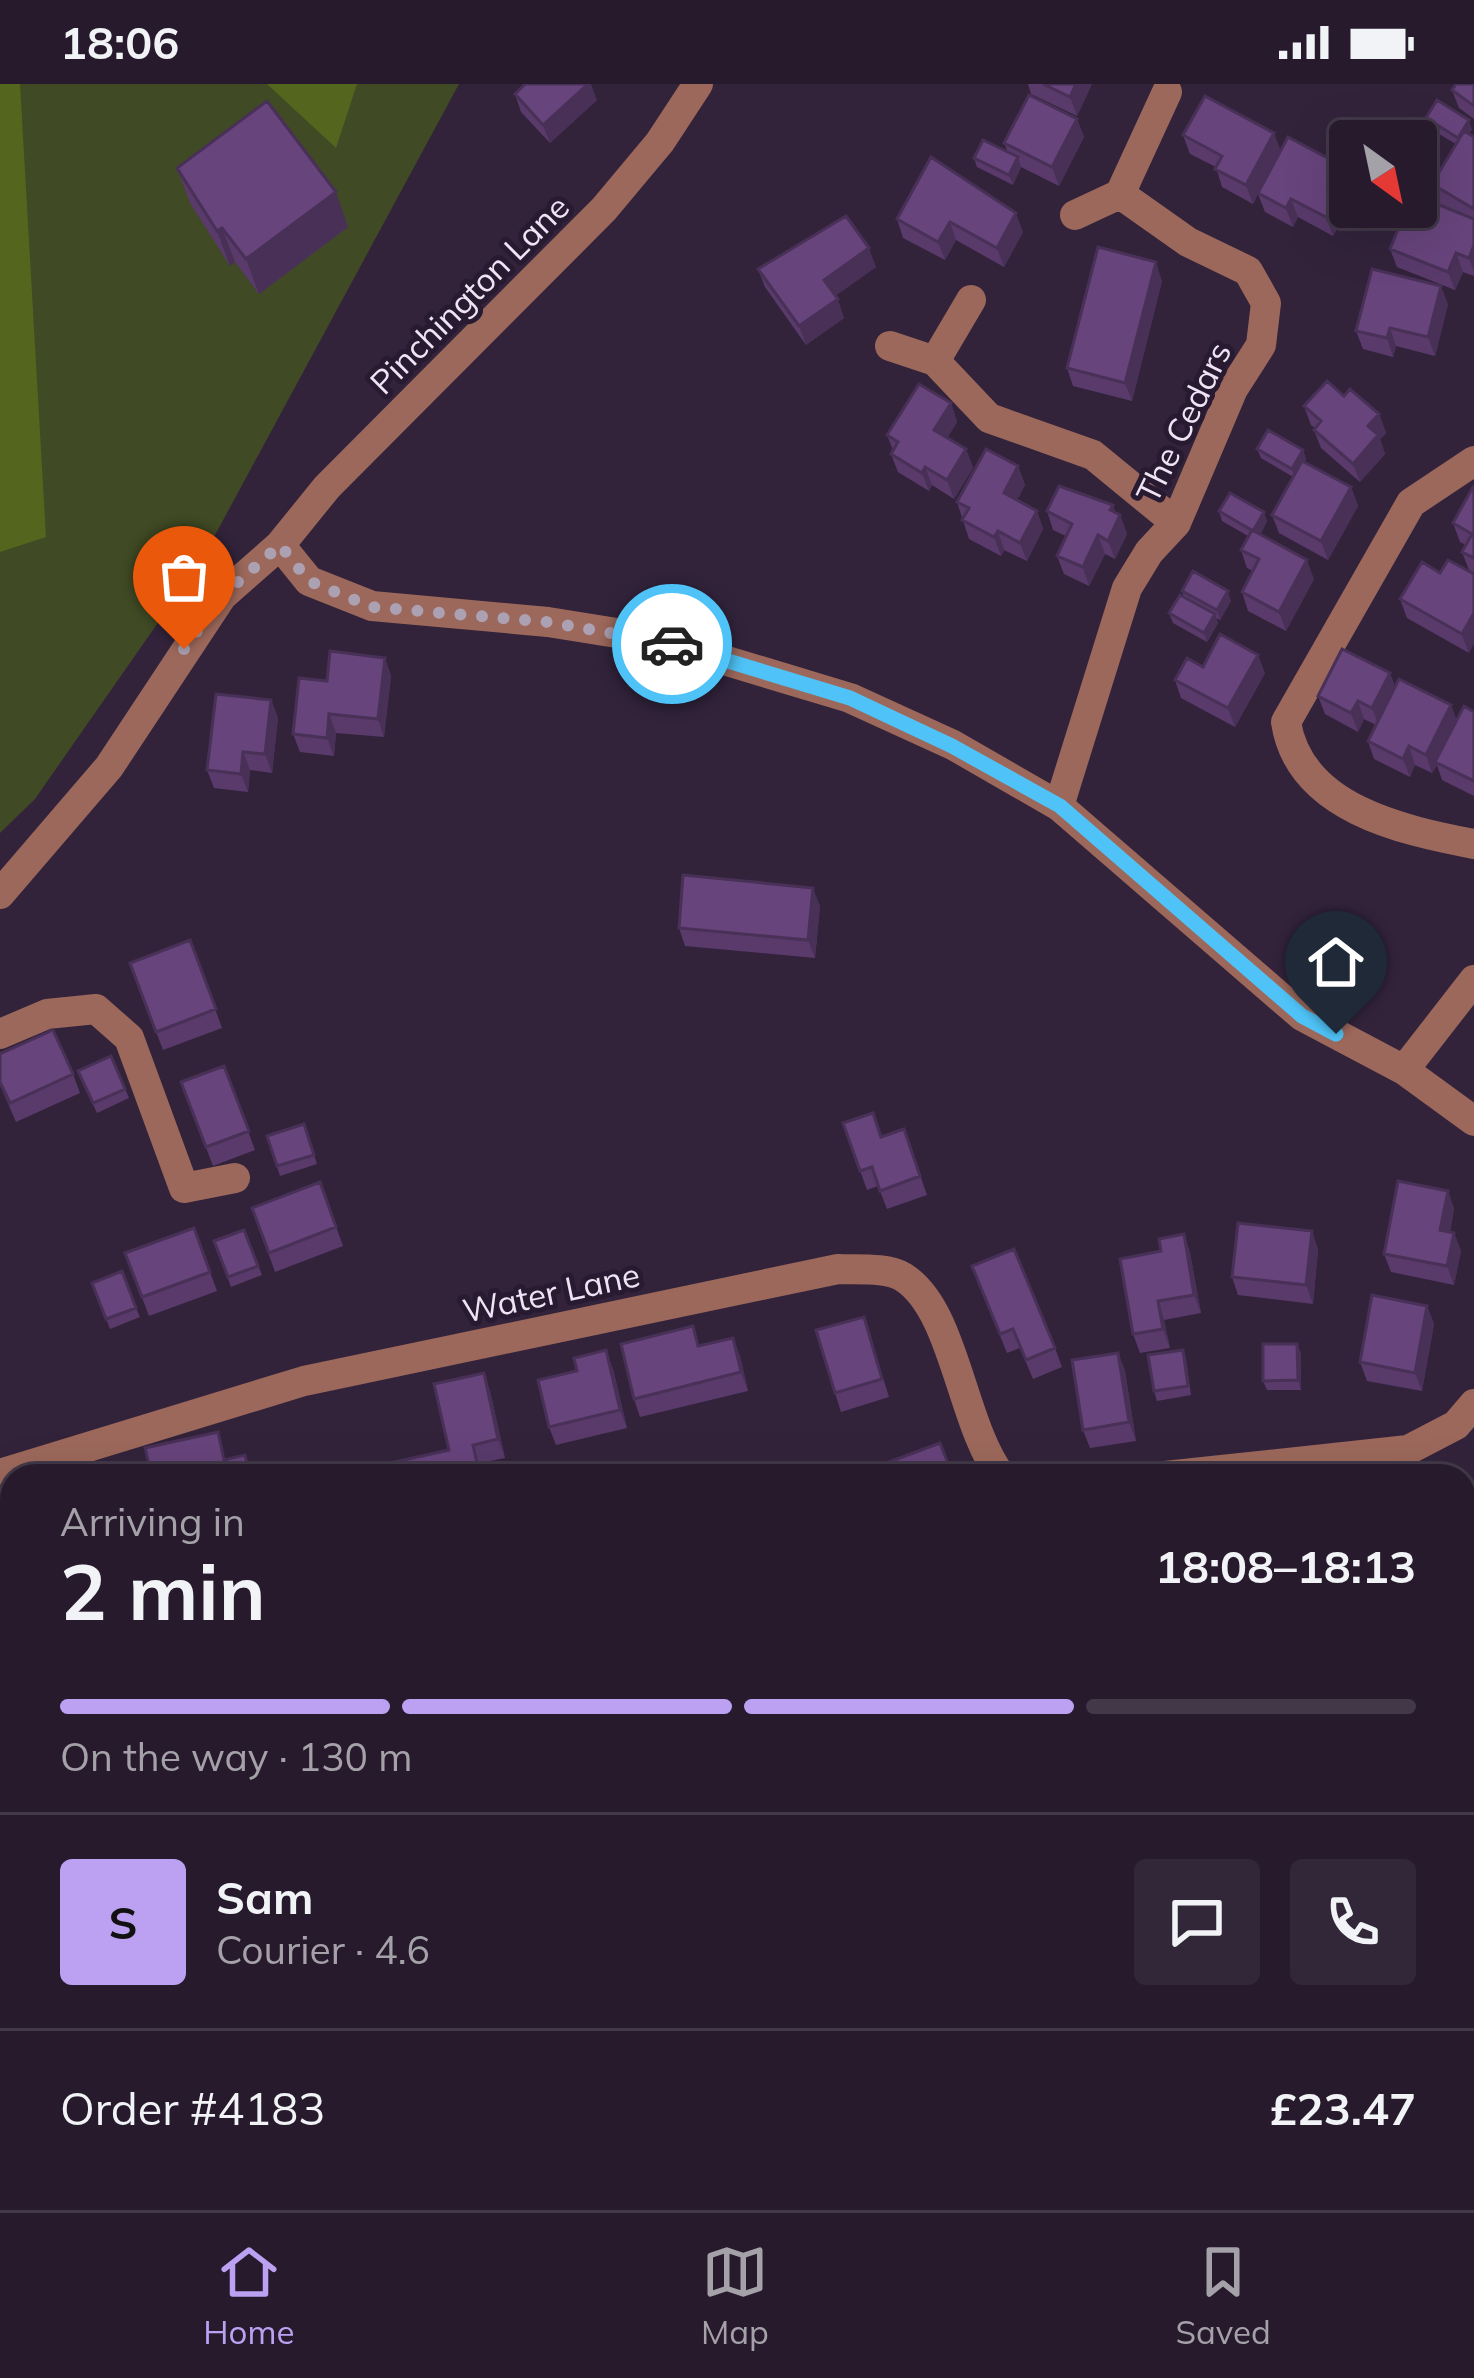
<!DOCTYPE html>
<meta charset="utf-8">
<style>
body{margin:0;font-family:Mulish,sans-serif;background:#322738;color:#f1f3f6;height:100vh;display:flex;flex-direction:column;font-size:45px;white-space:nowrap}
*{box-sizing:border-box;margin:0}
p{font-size:39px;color:#a4a1a9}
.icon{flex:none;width:66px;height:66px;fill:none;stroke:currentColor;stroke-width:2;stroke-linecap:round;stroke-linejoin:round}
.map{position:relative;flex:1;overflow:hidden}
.side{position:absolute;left:0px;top:1380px;width:1476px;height:747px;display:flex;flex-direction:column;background:#261a2c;border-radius:36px 36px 0 0;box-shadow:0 12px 48px #0002,0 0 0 3px #423848}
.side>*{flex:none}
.needle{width:78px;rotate:147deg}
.buttons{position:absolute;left:1329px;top:36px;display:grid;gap:24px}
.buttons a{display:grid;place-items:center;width:108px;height:108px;border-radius:12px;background:#261a2c;box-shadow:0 12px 48px #0002,0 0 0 3px #423848;font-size:60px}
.pin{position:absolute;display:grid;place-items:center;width:102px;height:102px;color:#fff;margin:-123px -51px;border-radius:50% 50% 50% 0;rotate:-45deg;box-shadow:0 0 12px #0007}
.pin .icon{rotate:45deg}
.courier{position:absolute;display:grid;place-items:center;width:120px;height:120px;margin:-60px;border:9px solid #4fc3f7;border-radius:50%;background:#fff;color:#222;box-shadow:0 3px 15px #0007}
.overview em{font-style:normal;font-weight:700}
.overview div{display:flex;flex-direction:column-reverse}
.overview{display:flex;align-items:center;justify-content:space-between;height:204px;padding:0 60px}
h1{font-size:78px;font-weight:700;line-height:90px}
.bar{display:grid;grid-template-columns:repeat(4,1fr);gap:18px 12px;align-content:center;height:144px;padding:0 60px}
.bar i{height:15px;border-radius:9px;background:#423848}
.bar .selected{background:#bca0f2}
.bar p{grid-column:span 4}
.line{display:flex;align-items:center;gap:30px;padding:0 60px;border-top:3px solid #423848}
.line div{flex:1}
.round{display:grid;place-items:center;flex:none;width:126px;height:126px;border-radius:12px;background:#322738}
.status{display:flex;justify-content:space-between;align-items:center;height:84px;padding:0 60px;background:#261a2c;direction:ltr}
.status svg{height:33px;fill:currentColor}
.dock{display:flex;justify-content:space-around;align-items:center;height:168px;border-top:3px solid #423848;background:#261a2c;font-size:33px;color:#a4a1a9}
.dock a{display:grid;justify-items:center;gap:6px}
.dock .selected{color:#bca0f2}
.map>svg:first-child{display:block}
</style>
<div class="status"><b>18:06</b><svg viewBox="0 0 49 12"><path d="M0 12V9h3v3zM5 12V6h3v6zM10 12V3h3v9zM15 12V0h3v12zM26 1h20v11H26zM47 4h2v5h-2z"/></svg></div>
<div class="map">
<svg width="1474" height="2126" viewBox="0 0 1474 2126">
<rect width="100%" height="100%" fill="#32233b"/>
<!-- green -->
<path fill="#404a24" d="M 0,0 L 459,0 L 201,477 L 35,715 L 0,749 Z"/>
<!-- forest -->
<path fill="#54651e" d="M 0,0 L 20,0 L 46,453 L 0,468 Z
M 267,0 L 357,0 L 336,64 Z"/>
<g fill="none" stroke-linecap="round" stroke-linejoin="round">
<!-- minor -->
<path stroke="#9c685b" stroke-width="30" d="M 1075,131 L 1120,110
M 971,216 L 935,277 L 989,334 L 1093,371 L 1176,439
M 890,262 L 935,277
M 1474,377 L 1411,419 L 1286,638 C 1299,724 1401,746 1474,760
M 280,461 L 309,497 L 372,522 L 548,538 L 654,555 L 850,614 L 953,661 L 1059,722 L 1302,932 L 1404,986 L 1474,1037
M 1059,722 L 1127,504 L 1149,468 L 1176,439 L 1233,305 L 1261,261 L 1266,219 L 1248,187 L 1188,158 L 1120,110 L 1167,8
M 0,810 L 109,683 L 222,512 L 280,461 L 327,403 L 604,125 L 660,58 L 698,0
M 0,950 L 47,930 L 96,925 L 129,954 L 184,1104 L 235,1094
M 1404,986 L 1474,896
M 0,1390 L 304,1297 L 838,1185 C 856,1186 887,1183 903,1193 C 955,1225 961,1340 1001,1392
M 1165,1392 L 1408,1366 L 1456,1341 L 1474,1320
M 0,1715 L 12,1712
M 420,2115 L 425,2126
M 130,2126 L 141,2115
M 570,2126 L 577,2115"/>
</g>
<!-- wall -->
<path fill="#593a6b" d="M 1028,0 L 1092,0 L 1077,32 L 1031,10 Z
M 1474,0 L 1474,35 L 1459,24 L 1452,6 Z
M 515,10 L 597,16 L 550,59 L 521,28 Z
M 1426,34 L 1472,45 L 1469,50 L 1474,53 L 1474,192 L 1463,188 L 1455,206 L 1397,183 L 1390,165 L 1451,126 L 1439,119 L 1432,100 L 1456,60 L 1429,44 Z
M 1077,35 L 1084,53 L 1059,102 L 1021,83 L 1013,101 L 977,83 L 974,74 L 1008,68 L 1004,59 Z
M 1183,51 L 1281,67 L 1350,86 L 1350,121 L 1333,152 L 1298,133 L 1293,143 L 1265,128 L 1258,110 L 1253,120 L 1222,103 L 1216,83 L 1190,70 Z
M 931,73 L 1023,148 L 1004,183 L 956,156 L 945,176 L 903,154 L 897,135 Z
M 177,84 L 348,143 L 259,210 L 235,178 L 230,182 L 190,119 Z
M 876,183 L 835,212 L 844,234 L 806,261 L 765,203 L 758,185 Z
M 1162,197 L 1132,317 L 1073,302 L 1067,284 Z
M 1448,220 L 1435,272 L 1396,262 L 1393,273 L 1363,265 L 1356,247 Z
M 951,319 L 957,338 L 947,354 L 966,365 L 973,384 L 954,415 L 932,401 L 929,407 L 898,388 L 891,370 L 893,366 L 887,351 Z
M 1304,322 L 1379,330 L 1386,349 L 1380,355 L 1385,370 L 1360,398 L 1321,364 L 1314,346 L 1315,344 L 1311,341 Z
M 1257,365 L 1303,366 L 1306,375 L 1305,378 L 1351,403 L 1358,422 L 1328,476 L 1279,449 L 1272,431 L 1293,393 L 1261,374 Z
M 1018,382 L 1025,401 L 1017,416 L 1037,427 L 1043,445 L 1027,477 L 1004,466 L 1001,472 L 969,455 L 957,418 Z
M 1474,404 L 1474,489 L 1469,486 L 1462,468 L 1466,461 L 1460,458 L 1453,439 Z
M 1113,421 L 1115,429 L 1120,431 L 1127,450 L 1115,475 L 1105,470 L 1089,502 L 1064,490 L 1057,472 L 1066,452 L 1053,446 L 1047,427 Z
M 1219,427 L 1267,437 L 1260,451 L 1314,495 L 1286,547 L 1248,527 L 1242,508 L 1253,487 L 1247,484 L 1241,466 L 1248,452 L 1222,437 Z
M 1440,489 L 1469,569 L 1407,534 L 1400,515 Z
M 1182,507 L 1231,517 L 1220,536 L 1216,534 L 1218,539 L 1207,558 L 1173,539 L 1169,529 L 1184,513 Z
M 385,574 L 391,592 L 384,653 L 336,649 L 334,672 L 300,668 L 293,650 L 327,597 Z
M 1203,583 L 1265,589 L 1235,643 L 1181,614 L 1175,596 Z
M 1390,589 L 1395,603 L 1457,636 L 1474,628 L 1474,712 L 1442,696 L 1437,681 L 1432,689 L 1415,681 L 1410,693 L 1374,675 L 1368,657 L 1376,641 L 1364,635 L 1358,648 L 1325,630 L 1318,612 Z
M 271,616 L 278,634 L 272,689 L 250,686 L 248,708 L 214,704 L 207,686 Z
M 820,822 L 815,874 L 685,862 L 679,844 Z
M 190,856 L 222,944 L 163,966 L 130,879 Z
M 0,970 L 73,990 L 80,1009 L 16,1038 L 0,1001 Z
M 111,972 L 129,1014 L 97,1029 L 82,997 Z
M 224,982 L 255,1066 L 213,1082 L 181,998 Z
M 843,1039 L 881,1053 L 904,1045 L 927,1111 L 887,1125 L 878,1102 L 867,1106 Z
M 304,1040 L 317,1080 L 280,1092 L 267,1052 Z
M 320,1098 L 343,1162 L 275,1188 L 252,1124 Z
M 1448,1107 L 1454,1125 L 1450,1148 L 1454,1149 L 1461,1167 L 1454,1201 L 1391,1188 L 1384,1170 Z
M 194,1144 L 217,1207 L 149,1232 L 125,1169 Z
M 244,1146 L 262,1191 L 231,1203 L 214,1157 Z
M 1312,1147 L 1318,1166 L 1313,1220 L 1238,1211 L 1232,1193 Z
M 1184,1150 L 1190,1169 L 1201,1229 L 1164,1236 L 1170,1264 L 1140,1269 L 1133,1250 L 1161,1167 Z
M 972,1182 L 1055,1264 L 1062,1283 L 1033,1295 L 1020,1264 L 1007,1269 Z
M 92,1199 L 136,1224 L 140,1233 L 110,1245 Z
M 1427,1222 L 1434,1240 L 1422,1307 L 1367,1297 L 1360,1278 Z
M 864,1233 L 889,1313 L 841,1328 L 835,1309 Z
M 733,1254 L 740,1272 L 748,1307 L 640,1333 L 634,1315 L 700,1261 Z
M 1183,1266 L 1186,1275 L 1191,1311 L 1157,1317 L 1154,1307 Z
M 1118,1269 L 1125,1287 L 1136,1357 L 1090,1364 L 1083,1346 Z
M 1301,1269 L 1301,1306 L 1267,1306 L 1263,1297 Z
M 613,1285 L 627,1344 L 556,1361 L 549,1343 L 577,1287 Z
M 484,1289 L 490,1307 L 505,1374 L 480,1379 L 449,1366 Z
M 1464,1412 L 1474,1413 L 1474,1463 L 1464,1462 Z
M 0,1567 L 12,1592 L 12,1650 L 0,1654 Z
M 0,1795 L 12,1838 L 12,1844 L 0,1847 Z
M 0,2024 L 12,2037 L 12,2074 L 0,2061 Z
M 453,2115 L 527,2115 L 518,2126 L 459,2126 Z"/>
<!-- shaded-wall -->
<path fill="#483057" d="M 588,0 L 591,0 L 597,16 L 550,59 L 543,41 Z
M 1076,0 L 1092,0 L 1077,32 L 1070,13 Z
M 1077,35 L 1084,53 L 1059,102 L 1052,83 Z
M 1469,36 L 1472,45 L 1461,63 L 1458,54 Z
M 1274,49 L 1281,67 L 1253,120 L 1246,101 Z
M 1018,73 L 1021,83 L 1013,101 L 1009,91 Z
M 1350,90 L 1350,121 L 1333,152 L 1326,133 Z
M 336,108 L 348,143 L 259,210 L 246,175 Z
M 1291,115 L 1298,133 L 1293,143 L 1286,124 Z
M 1016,129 L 1023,148 L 1004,183 L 997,164 Z
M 950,138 L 956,156 L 945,176 L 938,158 Z
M 222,144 L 235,178 L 230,182 L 217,147 Z
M 1474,161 L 1474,188 L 1469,174 Z
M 869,164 L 876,183 L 831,215 L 824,196 Z
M 1456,169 L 1463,188 L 1455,206 L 1448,188 Z
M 1156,178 L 1162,197 L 1132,317 L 1125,299 Z
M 1441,202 L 1448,220 L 1435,272 L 1428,253 Z
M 838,215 L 844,234 L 806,261 L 799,242 Z
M 1390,244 L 1396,262 L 1393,273 L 1387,254 Z
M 951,319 L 957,338 L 941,364 L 934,346 Z
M 1379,330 L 1386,349 L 1380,355 L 1385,370 L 1360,398 L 1353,380 L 1368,342 Z
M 966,365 L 973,384 L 954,415 L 947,396 Z
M 1303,366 L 1306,375 L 1295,394 L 1292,385 Z
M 1018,382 L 1025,401 L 1011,428 L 1004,409 Z
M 925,383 L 932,401 L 929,407 L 922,389 Z
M 1351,403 L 1358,422 L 1328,476 L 1321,457 Z
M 1113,421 L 1118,436 L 1120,431 L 1127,450 L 1115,475 L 1108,457 L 1110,426 Z
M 1037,427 L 1043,445 L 1027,477 L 1020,459 Z
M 1264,428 L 1267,437 L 1257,457 L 1253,447 Z
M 998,447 L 1004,466 L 1001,472 L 994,453 Z
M 1098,451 L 1105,470 L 1089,502 L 1083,483 Z
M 1307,476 L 1314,495 L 1286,547 L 1279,528 Z
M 1228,507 L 1231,517 L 1220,536 L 1217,526 Z
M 1474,529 L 1474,560 L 1469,569 L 1462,550 Z
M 1215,530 L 1218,539 L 1207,558 L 1204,549 Z
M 1258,571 L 1265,589 L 1235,643 L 1228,624 Z
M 385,574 L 391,592 L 384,653 L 378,635 Z
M 1390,589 L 1396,607 L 1379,642 L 1372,624 Z
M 271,616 L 278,634 L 272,689 L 265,670 Z
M 1358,617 L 1364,635 L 1358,648 L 1351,629 Z
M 1451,621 L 1458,639 L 1432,689 L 1426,671 Z
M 329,630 L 336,649 L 334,672 L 327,654 Z
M 1409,662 L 1415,681 L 1410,693 L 1403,675 Z
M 243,668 L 250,686 L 248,708 L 241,690 Z
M 813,804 L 820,822 L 815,874 L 808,856 Z
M 1448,1107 L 1454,1125 L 1447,1164 L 1440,1146 Z
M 1312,1147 L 1318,1166 L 1313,1220 L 1306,1201 Z
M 1454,1149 L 1461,1167 L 1454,1201 L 1447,1182 Z
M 1184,1150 L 1190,1169 L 1201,1229 L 1194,1211 Z
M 1158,1217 L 1164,1236 L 1170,1264 L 1163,1245 Z
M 1427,1222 L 1434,1240 L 1422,1307 L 1415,1289 Z
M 733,1254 L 740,1272 L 748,1307 L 741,1288 Z
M 1297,1260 L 1301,1269 L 1301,1306 L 1298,1296 Z
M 606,1266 L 613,1285 L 627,1344 L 620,1326 Z
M 1118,1269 L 1125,1287 L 1136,1357 L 1129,1338 Z
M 484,1289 L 490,1307 L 505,1374 L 498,1355 Z
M 505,2115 L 527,2115 L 517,2126 Z"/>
<!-- building -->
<path fill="#67447c" stroke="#483057" stroke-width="3" d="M 525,0 L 588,0 L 543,41 L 515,10 Z
M 1043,0 L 1076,0 L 1070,13 Z
M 1456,0 L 1474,0 L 1474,22 L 1452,6 Z
M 1029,11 L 1077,35 L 1052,83 L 1004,59 Z
M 1205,12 L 1274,49 L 1246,101 L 1215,85 L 1222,72 L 1183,51 Z
M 1437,16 L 1469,36 L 1458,54 L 1426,34 Z
M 267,17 L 336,108 L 246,175 L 222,144 L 217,147 L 177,84 Z
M 1464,47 L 1474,53 L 1474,125 L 1432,100 Z
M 1288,53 L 1350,86 L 1350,90 L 1326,133 L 1291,115 L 1286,124 L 1258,109 Z
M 983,56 L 1018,73 L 1009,91 L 974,74 Z
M 931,73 L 1016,129 L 997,164 L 950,138 L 938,158 L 897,135 Z
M 1432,118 L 1474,135 L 1474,161 L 1469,174 L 1456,169 L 1448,188 L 1390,165 L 1406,126 L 1426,134 Z
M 846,132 L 869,164 L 824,196 L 838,215 L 799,242 L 758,185 Z
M 1098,163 L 1156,178 L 1125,299 L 1067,284 Z
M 1372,185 L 1441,202 L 1428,253 L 1390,244 L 1387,254 L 1356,247 Z
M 1327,297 L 1344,312 L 1350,305 L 1379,330 L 1368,342 L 1378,351 L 1353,380 L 1314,346 L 1321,337 L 1304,322 Z
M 919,300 L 951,319 L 934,346 L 966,365 L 947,396 L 925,383 L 922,389 L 891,370 L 898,358 L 887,351 Z
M 1268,346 L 1303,366 L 1292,385 L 1257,365 Z
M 986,365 L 1018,382 L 1004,409 L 1037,427 L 1020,459 L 998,447 L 994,453 L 962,436 L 969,424 L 957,418 Z
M 1302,377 L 1351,403 L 1321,457 L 1272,431 Z
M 1059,402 L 1113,421 L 1110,426 L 1120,431 L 1108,457 L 1098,451 L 1083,483 L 1057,472 L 1072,440 L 1047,427 Z
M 1473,403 L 1474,404 L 1474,474 L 1462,468 L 1472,450 L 1453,439 Z
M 1230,409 L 1264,428 L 1253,447 L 1219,427 Z
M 1252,446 L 1307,476 L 1279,528 L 1242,508 L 1259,475 L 1241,466 Z
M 1448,476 L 1474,490 L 1474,529 L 1462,550 L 1400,515 L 1422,478 L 1440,489 Z
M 1193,487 L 1228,507 L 1217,526 L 1182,507 Z
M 1180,511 L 1215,530 L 1204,549 L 1169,529 Z
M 1220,550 L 1258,571 L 1228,624 L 1175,596 L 1187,574 L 1203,583 Z
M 1342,565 L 1390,589 L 1372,624 L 1358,617 L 1351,629 L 1318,612 Z
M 330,567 L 385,574 L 378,635 L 329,630 L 327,654 L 293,650 L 299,594 L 327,597 Z
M 1399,595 L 1451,621 L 1426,671 L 1409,662 L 1403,675 L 1368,657 Z
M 216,610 L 271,616 L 265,670 L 243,668 L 241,690 L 207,686 Z
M 1464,622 L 1474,628 L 1474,697 L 1435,678 Z
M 683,791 L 813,804 L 808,856 L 679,844 Z
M 190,856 L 216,925 L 156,948 L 130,879 Z
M 53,946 L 73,990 L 10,1019 L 0,998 L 0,970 Z
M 111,972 L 125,1005 L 93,1019 L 78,987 Z
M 224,982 L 249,1047 L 206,1063 L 181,998 Z
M 873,1029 L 881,1053 L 904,1045 L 920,1092 L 880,1107 L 872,1083 L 860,1087 L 843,1039 Z
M 304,1040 L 314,1071 L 277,1082 L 267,1052 Z
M 1398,1097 L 1448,1107 L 1440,1146 L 1454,1149 L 1447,1182 L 1384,1170 Z
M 320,1098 L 336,1143 L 269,1169 L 252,1124 Z
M 1238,1139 L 1312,1147 L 1306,1201 L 1232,1193 Z
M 194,1144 L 210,1188 L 142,1213 L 125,1169 Z
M 244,1146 L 258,1182 L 228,1193 L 214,1157 Z
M 1184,1150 L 1194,1211 L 1158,1217 L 1163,1245 L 1133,1250 L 1120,1175 L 1161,1167 L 1159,1155 Z
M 1014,1165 L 1055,1264 L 1026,1276 L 1013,1245 L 1000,1250 L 972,1182 Z
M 122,1187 L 136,1224 L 106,1235 L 92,1199 Z
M 1372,1211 L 1427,1222 L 1415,1289 L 1360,1278 Z
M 864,1233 L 882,1295 L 835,1309 L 816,1246 Z
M 693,1242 L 698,1262 L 733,1254 L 741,1288 L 634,1315 L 621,1260 Z
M 1263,1260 L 1297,1260 L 1298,1296 L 1263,1297 Z
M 606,1266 L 620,1326 L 549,1343 L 538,1296 L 577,1287 L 574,1274 Z
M 1183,1266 L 1188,1302 L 1154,1307 L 1148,1271 Z
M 1118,1269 L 1129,1338 L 1083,1346 L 1072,1276 Z
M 484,1289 L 498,1355 L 473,1361 L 480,1392 L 393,1392 L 390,1379 L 449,1366 L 434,1300 Z
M 218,1348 L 224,1376 L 245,1371 L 250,1392 L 142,1392 L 151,1390 L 145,1364 Z
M 940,1359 L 953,1392 L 885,1392 L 881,1381 Z
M 1464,1412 L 1474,1413 L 1474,1445 L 1464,1444 Z
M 12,1437 L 12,1459 L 6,1439 Z
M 3,1566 L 12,1593 L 12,1616 L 7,1618 L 11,1629 L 0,1633 L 0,1567 Z
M 0,1801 L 7,1825 L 0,1827 Z
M 0,2024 L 12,2037 L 12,2068 L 0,2055 Z
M 461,2115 L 506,2115 L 518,2126 L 473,2126 Z"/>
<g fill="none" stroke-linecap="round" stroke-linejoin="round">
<!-- done -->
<path stroke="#aca0b3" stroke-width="12" stroke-dasharray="0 21.6" d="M 184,565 L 222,512 L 280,461 L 309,497 L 372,523 L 548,538 L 672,560"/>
<!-- route -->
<path stroke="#4fc3f7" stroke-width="15" d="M 672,560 L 850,614 L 952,662 L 1060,722 L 1302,932 L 1336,950"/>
</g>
<g text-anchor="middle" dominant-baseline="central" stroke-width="10" stroke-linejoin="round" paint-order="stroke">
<!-- street labels -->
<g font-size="33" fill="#eee4f4" stroke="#281a31">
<text transform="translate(469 210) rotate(-45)">Pinchington Lane</text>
<text transform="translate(1183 338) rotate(-64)">The Cedars</text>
<text transform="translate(551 1208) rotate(-12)">Water Lane</text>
</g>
</g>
</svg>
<div class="buttons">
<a><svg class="needle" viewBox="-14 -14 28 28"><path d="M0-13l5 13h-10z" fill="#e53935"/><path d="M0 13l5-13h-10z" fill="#a4a1a9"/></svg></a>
</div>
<div class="pin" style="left:184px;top:565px;background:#ea580c"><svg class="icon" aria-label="bag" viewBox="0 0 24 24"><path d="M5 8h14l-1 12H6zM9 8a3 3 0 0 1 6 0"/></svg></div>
<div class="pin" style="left:1336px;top:950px;background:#1f2937"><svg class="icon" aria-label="home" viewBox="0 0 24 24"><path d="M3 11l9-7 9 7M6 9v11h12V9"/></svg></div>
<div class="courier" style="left:672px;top:560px"><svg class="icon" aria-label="car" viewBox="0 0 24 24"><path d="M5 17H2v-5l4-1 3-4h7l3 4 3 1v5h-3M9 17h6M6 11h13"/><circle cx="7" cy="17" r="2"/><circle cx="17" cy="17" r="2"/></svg></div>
<section class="side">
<div class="overview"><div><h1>2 min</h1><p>Arriving in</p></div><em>18:08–18:13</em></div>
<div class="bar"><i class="selected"></i><i class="selected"></i><i class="selected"></i><i></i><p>On the way · 130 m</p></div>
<div class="line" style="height:216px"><b class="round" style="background:#bca0f2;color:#111">S</b><div><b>Sam</b><p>Courier · 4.6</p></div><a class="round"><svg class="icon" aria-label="chat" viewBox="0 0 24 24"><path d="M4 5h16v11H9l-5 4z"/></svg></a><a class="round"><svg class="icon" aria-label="phone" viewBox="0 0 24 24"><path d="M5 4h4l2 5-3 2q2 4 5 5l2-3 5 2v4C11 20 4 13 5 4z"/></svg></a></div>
<div class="line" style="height:156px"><div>Order #4183</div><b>£23.47</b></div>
</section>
</div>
<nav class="dock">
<a class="selected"><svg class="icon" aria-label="home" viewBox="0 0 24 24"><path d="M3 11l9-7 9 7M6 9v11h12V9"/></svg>Home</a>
<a><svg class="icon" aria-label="map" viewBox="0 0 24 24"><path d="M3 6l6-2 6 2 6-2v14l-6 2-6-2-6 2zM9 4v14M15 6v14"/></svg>Map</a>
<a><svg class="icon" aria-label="saved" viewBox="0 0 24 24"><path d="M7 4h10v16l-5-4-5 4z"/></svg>Saved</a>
</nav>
